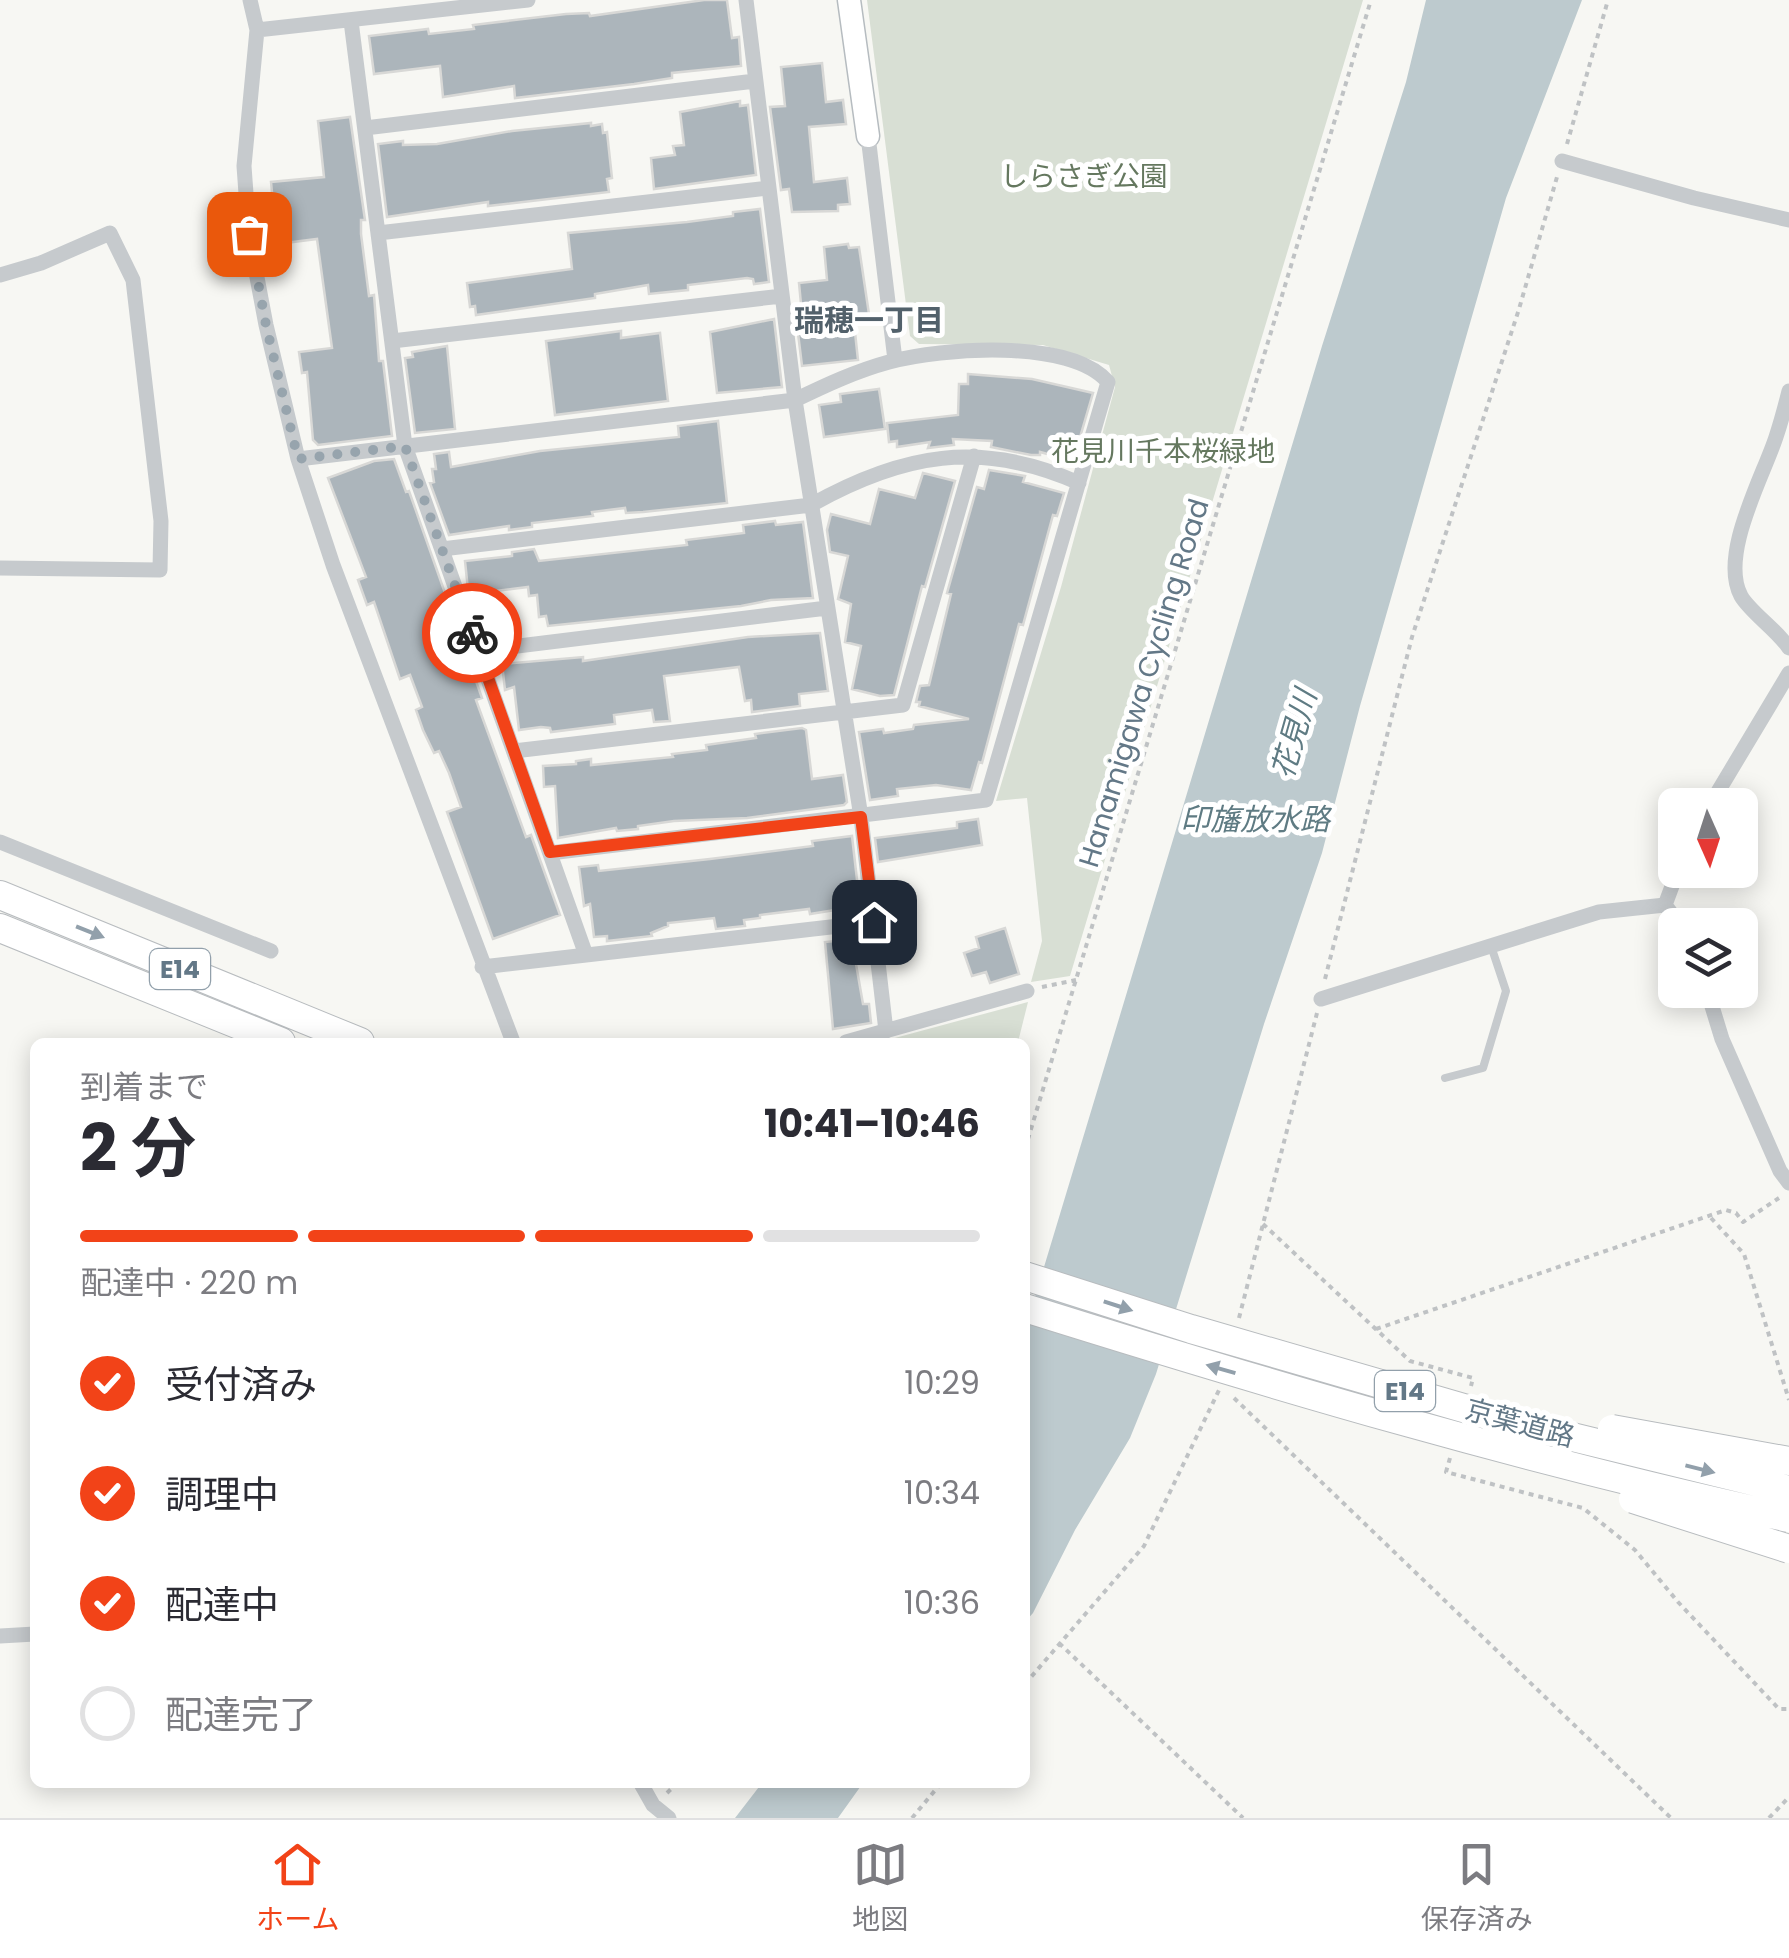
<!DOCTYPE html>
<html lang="ja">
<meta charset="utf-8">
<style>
body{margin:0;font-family:Poppins,"Noto Sans JP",sans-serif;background:#f7f7f7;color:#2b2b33;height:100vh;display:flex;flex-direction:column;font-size:38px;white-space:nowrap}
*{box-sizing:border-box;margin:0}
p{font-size:32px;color:#7c7c81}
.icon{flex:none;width:55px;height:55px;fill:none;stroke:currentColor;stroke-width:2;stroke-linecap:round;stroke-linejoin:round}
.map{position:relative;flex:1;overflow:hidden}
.side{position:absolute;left:30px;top:1038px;width:1000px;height:750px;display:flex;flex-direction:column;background:#fff;border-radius:15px;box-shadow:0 5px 25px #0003}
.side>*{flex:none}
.needle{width:65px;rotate:177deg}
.controls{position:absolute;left:1658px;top:788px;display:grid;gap:20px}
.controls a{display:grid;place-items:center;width:100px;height:100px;border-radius:15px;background:#fff;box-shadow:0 5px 25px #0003;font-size:50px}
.pin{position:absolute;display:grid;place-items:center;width:85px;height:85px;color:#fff;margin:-42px;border-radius:20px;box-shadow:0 5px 15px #0006}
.courier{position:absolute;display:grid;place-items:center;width:100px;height:100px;margin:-50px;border:8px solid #f24318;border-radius:50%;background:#fff;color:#222;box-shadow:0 2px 12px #0007}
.head em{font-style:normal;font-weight:700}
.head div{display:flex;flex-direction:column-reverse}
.head{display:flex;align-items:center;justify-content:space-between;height:170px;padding:0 50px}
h1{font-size:65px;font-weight:700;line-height:75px}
.bar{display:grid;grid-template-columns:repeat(4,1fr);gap:15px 10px;align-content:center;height:120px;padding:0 50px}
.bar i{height:12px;border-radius:8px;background:#e1e1e2}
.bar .active{background:#f24318}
.bar p{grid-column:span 4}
ol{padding:0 50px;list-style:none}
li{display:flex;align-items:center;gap:30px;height:110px}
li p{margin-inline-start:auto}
li .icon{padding:10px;border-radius:50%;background:#f24318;color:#fff;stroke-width:4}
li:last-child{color:#7c7c81}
li i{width:55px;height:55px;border:5px solid #e1e1e2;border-radius:50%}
.menu{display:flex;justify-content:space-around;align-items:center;height:140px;border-top:2px solid #e1e1e2;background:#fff;font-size:28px;color:#7c7c81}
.menu a{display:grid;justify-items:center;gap:5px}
.menu .active{color:#f24318}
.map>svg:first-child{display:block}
</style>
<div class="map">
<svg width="1789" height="1818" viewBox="0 0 1789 1818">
<rect width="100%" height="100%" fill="#f7f7f3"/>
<!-- green -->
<path fill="#d8dfd4" d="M 867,0 L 1363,0 L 1070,976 L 1031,982 L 1042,941 L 1027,798 L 996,801 L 1061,587 L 1115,387 L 1109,365 L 1043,345 L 919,344 L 910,336 Z
M 1028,1002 L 1018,1042 L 880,1042 Z"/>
<!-- water -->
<path fill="#bdcace" d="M 1426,0 L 1582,0 L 1506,198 L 1360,706 L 1322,853 L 1264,1024 L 1156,1374 L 1130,1438 L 1075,1530 L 1033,1613 L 1025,1622 L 1025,1330 L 1322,346 L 1406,82 Z
M 762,1783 L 762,1782 L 863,1783 L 838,1818 L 735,1818 Z"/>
<!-- building -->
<path fill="#acb5bb" stroke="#d8d8d6" stroke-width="2.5" d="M 704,0 L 727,0 L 732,38 L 739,37 L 741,66 L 672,73 L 672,78 L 634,84 L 515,98 L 514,86 L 443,97 L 440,66 L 374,74 L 369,36 L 428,29 L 429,34 L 474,29 L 473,25 L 566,14 L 589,13 L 590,16 Z
M 822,63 L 826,102 L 843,100 L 846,124 L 809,127 L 814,182 L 847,178 L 850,204 L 838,205 L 838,211 L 792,212 L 789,189 L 781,190 L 770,107 L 785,106 L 781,67 Z
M 740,101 L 740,106 L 748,105 L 756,175 L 654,189 L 651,158 L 675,155 L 673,146 L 684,145 L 680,112 Z
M 350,117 L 365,220 L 361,220 L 361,234 L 369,296 L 374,295 L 379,361 L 383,361 L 392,436 L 318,445 L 313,440 L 307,372 L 302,373 L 299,352 L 332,348 L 317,239 L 277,244 L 271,182 L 324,177 L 318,121 Z
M 591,123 L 591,126 L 602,124 L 603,133 L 607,132 L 612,178 L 607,179 L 609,192 L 488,206 L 488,202 L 387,217 L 378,144 L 403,141 L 403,145 L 437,144 L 512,131 Z
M 760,209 L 769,282 L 754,284 L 753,279 L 747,278 L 688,285 L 688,290 L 649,294 L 648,285 L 595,294 L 595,298 L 476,315 L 475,306 L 470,307 L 467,283 L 572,269 L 568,233 L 687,222 L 733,216 L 733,212 Z
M 848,244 L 849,248 L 859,247 L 870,321 L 854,323 L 858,360 L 802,366 L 797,325 L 803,325 L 799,283 L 827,280 L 824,247 Z
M 774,319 L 782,387 L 717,393 L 710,332 Z
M 621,331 L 621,338 L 660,333 L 668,401 L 555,415 L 546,341 Z
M 447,346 L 455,429 L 415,433 L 405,358 L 413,357 L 412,352 Z
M 968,374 L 1032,379 L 1093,393 L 1073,461 L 1040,452 L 1040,455 L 1031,455 L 991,447 L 992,441 L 953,439 L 954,445 L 928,448 L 930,442 L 897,447 L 897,441 L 889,442 L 887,423 L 958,415 L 959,384 L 968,384 Z
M 879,389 L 885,429 L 824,437 L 819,405 L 841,402 L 840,394 Z
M 718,421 L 727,503 L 643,512 L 626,513 L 625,508 L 592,512 L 593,516 L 532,523 L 532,527 L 509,530 L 509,526 L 449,535 L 430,483 L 434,482 L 432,469 L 436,469 L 434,454 L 449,452 L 451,467 L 540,451 L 679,437 L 678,426 Z
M 394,459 L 406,492 L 409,491 L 482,698 L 476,700 L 526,837 L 531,835 L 560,915 L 493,939 L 447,812 L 461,807 L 449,773 L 439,751 L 434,753 L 423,730 L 416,710 L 422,707 L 410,675 L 400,679 L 374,602 L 367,605 L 358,580 L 366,577 L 328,478 L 374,461 Z
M 989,470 L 1025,476 L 1023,482 L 1064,493 L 1057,516 L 1053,515 L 1023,625 L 1019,624 L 982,763 L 979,762 L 971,790 L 936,785 L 897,789 L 898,796 L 870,800 L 859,732 L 883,729 L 884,733 L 913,729 L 914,725 L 969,719 L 919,706 L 920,702 L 916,702 L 920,686 L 929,685 L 951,594 L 947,593 L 977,487 L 984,489 Z
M 923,473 L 955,481 L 925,587 L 922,586 L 894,695 L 880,696 L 852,689 L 861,646 L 845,642 L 851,604 L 838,599 L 848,556 L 830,552 L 827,530 L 831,514 L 870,524 L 879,489 L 915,498 Z
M 775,521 L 776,525 L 803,522 L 813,598 L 771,600 L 741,606 L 548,626 L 546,616 L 539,617 L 537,595 L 529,596 L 528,587 L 470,594 L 468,590 L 465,561 L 512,556 L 512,552 L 534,549 L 539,561 L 687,545 L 686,540 L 744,533 L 743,525 Z
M 820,633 L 828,691 L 799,694 L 800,706 L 752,712 L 751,700 L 745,701 L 739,667 L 664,676 L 670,721 L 654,722 L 652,710 L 614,715 L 615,724 L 551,732 L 550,728 L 541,727 L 519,730 L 514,687 L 505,690 L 502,664 L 583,657 L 583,661 L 748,637 Z
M 802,728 L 806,730 L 812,779 L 843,775 L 847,802 L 844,805 L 747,818 L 674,821 L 638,826 L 638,829 L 617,831 L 616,828 L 558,838 L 555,786 L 544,787 L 543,766 L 576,764 L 576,761 L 591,759 L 591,765 L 673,757 L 672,754 L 707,750 L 706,745 L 756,738 L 755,734 Z
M 978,819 L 982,845 L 878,862 L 875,838 L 957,828 L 957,822 Z
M 852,836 L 860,906 L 810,914 L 809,909 L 760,915 L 760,918 L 744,920 L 745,926 L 716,929 L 714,918 L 668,923 L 668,926 L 651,933 L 652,936 L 607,941 L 607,936 L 594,937 L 590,904 L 584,906 L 579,867 L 598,865 L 599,871 L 710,859 L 813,846 L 812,841 Z
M 1005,928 L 1019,974 L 990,983 L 986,972 L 972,976 L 964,953 L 979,948 L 976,937 Z
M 864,938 L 867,962 L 856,964 L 863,1004 L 869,1004 L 871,1023 L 833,1029 L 825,942 Z"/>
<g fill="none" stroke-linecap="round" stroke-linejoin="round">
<!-- secondary casing -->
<g stroke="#b6bcc0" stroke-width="25">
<path id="secondary" d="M 849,0 L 868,136"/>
</g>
<!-- highway casing -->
<g stroke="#b8bcbf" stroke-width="30">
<path id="highway" d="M 0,895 L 360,1042
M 0,928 L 281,1042"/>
</g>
<!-- path -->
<path stroke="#bfc2c4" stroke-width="4" stroke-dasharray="5 5" stroke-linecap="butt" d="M 1567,144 L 1608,0
M 1325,979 L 1412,637 L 1519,309 L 1557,177
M 1042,987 L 1076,980
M 1025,1149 L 1371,0
M 1711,1218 L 1744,1254 L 1789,1400
M 1263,1224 L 1410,1361 L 1473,1378 L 1471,1386
M 1239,1318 L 1317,1013
M 1376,1329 L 1726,1210 L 1736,1213 L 1743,1222 L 1779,1198
M 1234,1398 L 1671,1818
M 1450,1458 L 1446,1472 L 1583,1508 L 1635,1550 L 1678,1602 L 1779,1709 L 1789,1709
M 1059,1643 L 1243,1818
M 1025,1684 L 1144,1546 L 1219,1390
M 667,1793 L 678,1782
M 912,1818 L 942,1782
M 1769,1818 L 1789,1797"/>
<!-- lane -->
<path stroke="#c6cacd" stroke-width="8" d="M 1445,1078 L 1483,1068 L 1506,991 L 1491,946"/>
<!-- street -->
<path stroke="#c6cacd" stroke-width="15" d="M 250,0 L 257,30 L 244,166 L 249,235 L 266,325 L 298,459 L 333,565 L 513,1042
M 746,0 L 795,400 L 861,817 L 886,1031
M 351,21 L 405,446 L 586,955
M 257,30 L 528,0
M 365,128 L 755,81
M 868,136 L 895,360
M 1562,161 L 1694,198 L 1789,220
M 378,233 L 769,188
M 0,275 L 41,263 L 110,233 L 133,280 L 161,521 L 160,570 L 0,568
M 392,341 L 782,296
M 1789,391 C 1785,407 1781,422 1776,437 C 1763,477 1719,555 1741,596 C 1750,612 1777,630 1789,648
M 298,459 L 795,400 C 826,385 856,371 889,362 C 942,348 1070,338 1108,382 L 986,800 L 550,853
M 442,549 L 811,505 C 902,454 980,439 1079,483
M 478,651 L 827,608
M 514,751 L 903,705 L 974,456
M 1710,805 L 1789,673
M 0,842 L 271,951
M 1678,870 L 1665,905 L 1680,925
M 482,967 L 874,922
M 1707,990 L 1722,1039 L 1780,1171 L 1789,1183
M 1321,999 L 1599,912 L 1665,905
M 846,1042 L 1027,991
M 0,1636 L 35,1634
M 640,1782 L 653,1805 L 669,1818"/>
<!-- secondary -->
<use href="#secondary" stroke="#fff" stroke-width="22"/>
<!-- highway -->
<use href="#highway" stroke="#fff" stroke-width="28"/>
<!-- highway-bridge casing -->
<g stroke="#b8bcbf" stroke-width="30" stroke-linecap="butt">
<path id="highway-bridge" d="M 1025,1276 L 1191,1329 L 1515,1423 L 1789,1490
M 1025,1308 C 1277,1387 1531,1462 1789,1518
M 1612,1429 L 1789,1461
M 1633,1499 L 1789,1549"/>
</g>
<!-- highway-bridge -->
<use href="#highway-bridge" stroke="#fff" stroke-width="28"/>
</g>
<!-- one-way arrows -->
<defs><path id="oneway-solid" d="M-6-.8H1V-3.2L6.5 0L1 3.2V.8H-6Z" transform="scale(2.5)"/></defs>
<g fill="#92a0ab">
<use href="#oneway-solid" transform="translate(90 932) rotate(22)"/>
<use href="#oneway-solid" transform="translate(1118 1306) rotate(18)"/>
<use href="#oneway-solid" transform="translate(1221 1369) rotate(-164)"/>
<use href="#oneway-solid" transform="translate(1700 1469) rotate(14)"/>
</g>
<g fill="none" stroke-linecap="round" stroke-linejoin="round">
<!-- done -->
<path stroke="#97a4ad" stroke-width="10" stroke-dasharray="0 18" d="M 249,234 L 266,325 L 298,459 L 405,446 L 472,633"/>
<!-- route -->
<path stroke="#f24318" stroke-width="12" d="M 472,633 L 550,852 L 861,817 L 874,922"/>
</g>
<g text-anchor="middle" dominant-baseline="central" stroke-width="10" stroke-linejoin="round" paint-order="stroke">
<!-- shield labels -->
<g fill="#fff" stroke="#92a0ab" stroke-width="2.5">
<rect x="150" y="949" width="60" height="40" rx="8"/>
<rect x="1375" y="1371" width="60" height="40" rx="8"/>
</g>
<g font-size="25" font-weight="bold" fill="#637887">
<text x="180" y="969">E14</text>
<text x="1405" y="1391">E14</text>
</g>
<!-- park labels -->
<g font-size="28" fill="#65785f" stroke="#fff">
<text x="1084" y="176">しらさぎ公園</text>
<text x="1163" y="451">花見川千本桜緑地</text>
</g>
<!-- street labels -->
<g font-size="28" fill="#637887" stroke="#fff">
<text transform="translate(1144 683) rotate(-73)">Hanamigawa Cycling Road</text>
<text transform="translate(1520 1423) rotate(15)">京葉道路</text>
</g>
<!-- neighbourhood labels -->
<g font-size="30" font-weight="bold" fill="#52616b" stroke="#fff">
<text x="869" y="320">瑞穂一丁目</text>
</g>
<!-- water labels -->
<g font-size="30" font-style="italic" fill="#5f7b83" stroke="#fff">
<text transform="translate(1294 734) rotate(-74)">花見川</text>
<text x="1255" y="819">印旛放水路</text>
</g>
</g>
</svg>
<div class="controls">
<a><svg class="needle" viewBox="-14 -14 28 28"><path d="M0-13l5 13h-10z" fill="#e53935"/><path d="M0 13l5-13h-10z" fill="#7c7c81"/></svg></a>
<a><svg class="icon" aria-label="layers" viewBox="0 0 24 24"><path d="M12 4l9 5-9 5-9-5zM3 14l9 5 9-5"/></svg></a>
</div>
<div class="pin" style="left:249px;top:234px;background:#ea580c"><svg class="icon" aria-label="bag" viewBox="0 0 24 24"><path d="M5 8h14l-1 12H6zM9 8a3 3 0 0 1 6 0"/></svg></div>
<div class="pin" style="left:874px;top:922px;background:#1f2937"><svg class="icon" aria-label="home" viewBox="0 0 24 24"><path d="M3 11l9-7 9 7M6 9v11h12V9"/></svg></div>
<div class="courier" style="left:472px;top:633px"><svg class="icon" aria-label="bike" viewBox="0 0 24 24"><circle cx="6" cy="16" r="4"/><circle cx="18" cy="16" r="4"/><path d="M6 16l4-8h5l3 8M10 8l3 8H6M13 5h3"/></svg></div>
<section class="side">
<div class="head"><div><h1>2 分</h1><p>到着まで</p></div><em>10:41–10:46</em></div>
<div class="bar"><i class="active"></i><i class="active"></i><i class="active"></i><i></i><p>配達中 · 220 m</p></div>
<ol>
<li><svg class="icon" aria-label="check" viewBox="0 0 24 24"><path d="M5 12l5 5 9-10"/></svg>受付済み<p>10:29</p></li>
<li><svg class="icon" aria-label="check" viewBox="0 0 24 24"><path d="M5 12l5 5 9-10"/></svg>調理中<p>10:34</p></li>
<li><svg class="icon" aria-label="check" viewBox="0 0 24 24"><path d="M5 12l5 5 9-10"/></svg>配達中<p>10:36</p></li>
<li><i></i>配達完了</li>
</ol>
</section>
</div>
<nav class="menu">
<a class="active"><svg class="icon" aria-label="home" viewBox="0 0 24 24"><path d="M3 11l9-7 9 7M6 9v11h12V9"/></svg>ホーム</a>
<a><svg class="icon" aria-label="map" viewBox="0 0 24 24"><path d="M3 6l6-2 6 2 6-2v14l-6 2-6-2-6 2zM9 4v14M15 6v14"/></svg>地図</a>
<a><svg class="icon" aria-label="saved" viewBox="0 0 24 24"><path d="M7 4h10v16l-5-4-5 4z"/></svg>保存済み</a>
</nav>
